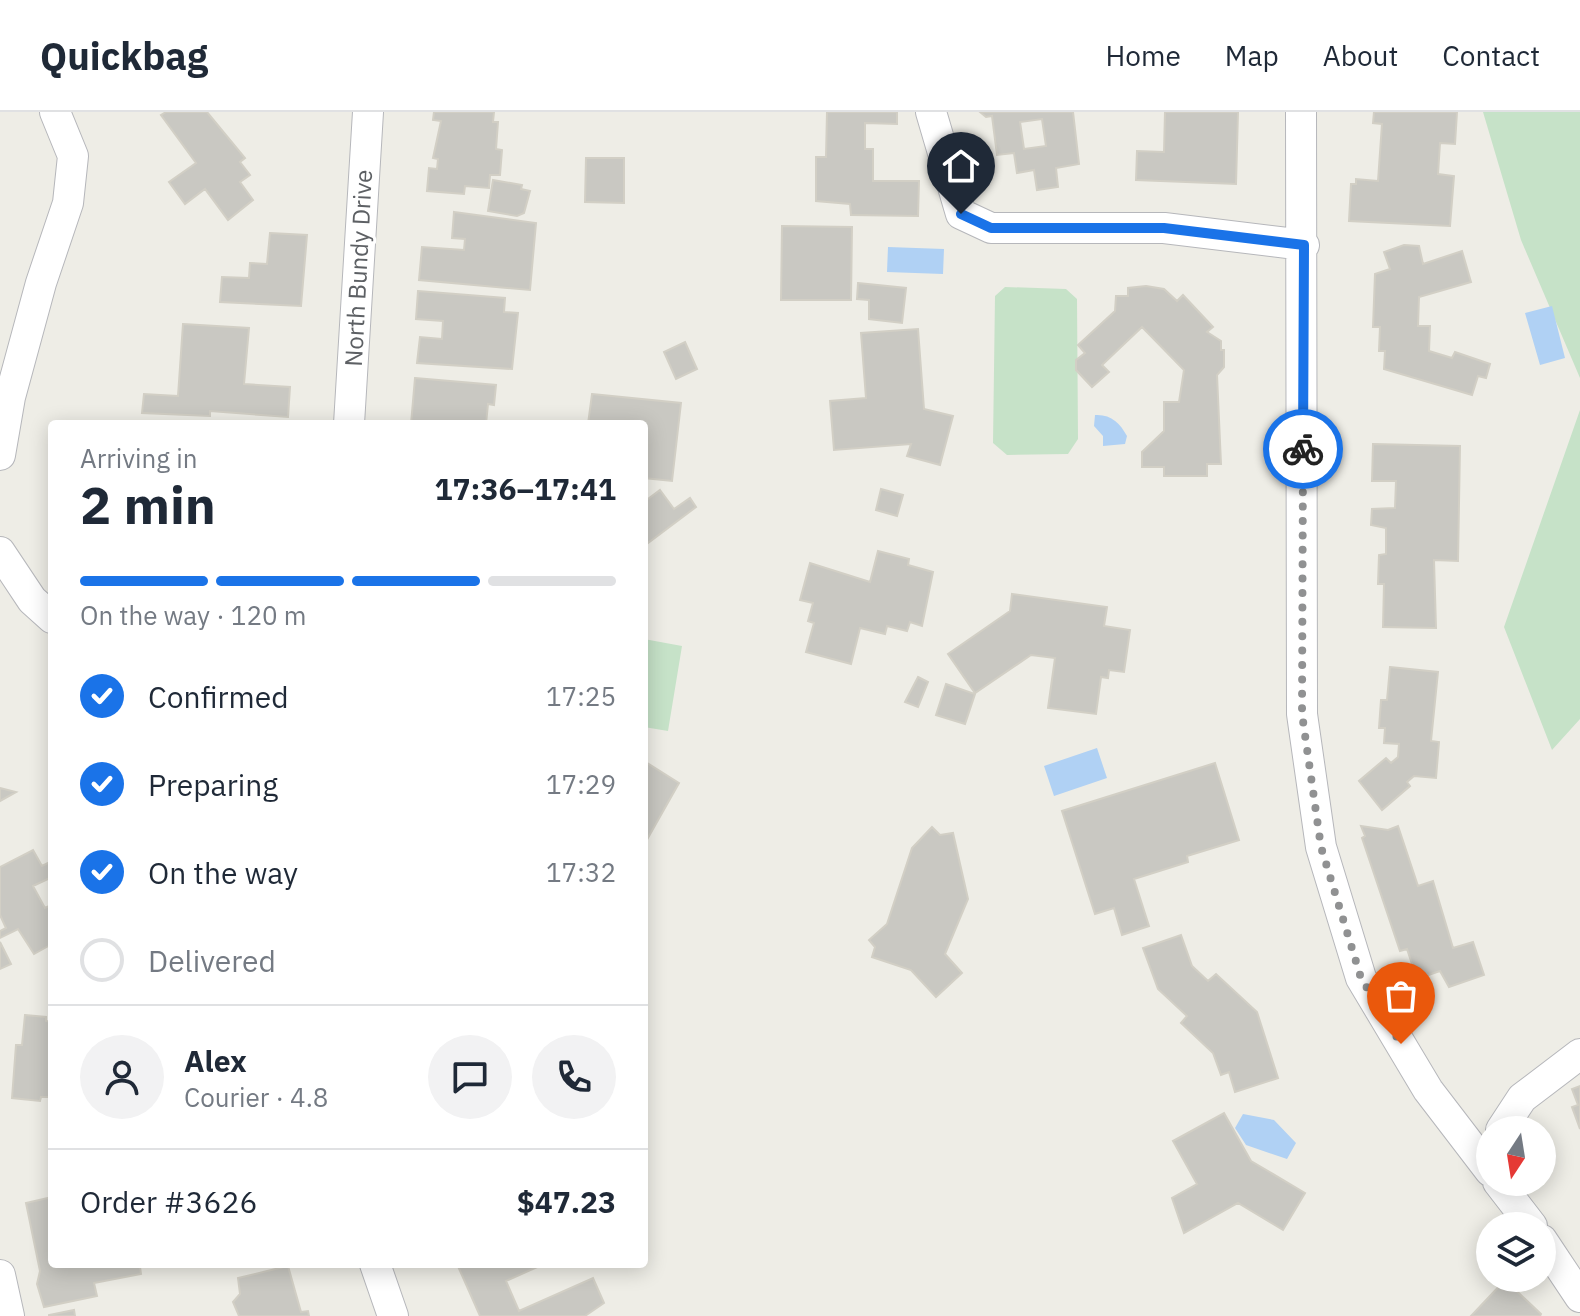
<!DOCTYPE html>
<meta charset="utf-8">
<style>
body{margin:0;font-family:"IBM Plex Sans",sans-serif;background:#f2f2f3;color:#1f2937;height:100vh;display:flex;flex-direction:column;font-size:30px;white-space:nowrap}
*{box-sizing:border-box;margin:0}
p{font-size:26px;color:#747a83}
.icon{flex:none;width:44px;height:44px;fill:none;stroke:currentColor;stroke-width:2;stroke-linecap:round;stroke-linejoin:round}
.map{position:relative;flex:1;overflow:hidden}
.side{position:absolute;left:48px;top:308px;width:600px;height:848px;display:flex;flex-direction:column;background:#fff;border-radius:8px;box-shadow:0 4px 20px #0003}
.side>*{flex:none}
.needle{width:52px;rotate:192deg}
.buttons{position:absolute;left:1476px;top:1004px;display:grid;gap:16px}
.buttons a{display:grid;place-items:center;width:80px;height:80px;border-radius:50%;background:#fff;box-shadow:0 4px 20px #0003;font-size:40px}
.pin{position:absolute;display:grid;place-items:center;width:68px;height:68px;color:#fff;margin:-82px -34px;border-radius:50% 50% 50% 0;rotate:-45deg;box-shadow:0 0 8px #0007}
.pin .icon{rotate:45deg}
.courier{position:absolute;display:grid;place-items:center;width:80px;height:80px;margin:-40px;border:6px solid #1a73e8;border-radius:50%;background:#fff;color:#222;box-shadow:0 2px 10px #0007}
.headline em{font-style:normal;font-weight:700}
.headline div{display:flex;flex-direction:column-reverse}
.headline{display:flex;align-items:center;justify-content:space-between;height:136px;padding:0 32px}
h1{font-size:52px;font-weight:700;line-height:60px}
.bar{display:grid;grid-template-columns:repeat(4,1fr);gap:12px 8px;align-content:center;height:96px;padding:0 32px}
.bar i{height:10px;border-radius:6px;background:#e0e1e3}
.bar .selected{background:#1a73e8}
.bar p{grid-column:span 4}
.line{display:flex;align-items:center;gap:20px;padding:0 32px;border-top:2px solid #e0e1e3}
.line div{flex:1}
.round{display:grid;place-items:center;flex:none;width:84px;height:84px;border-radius:42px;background:#f2f2f3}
ol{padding:0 32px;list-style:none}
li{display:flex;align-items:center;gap:24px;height:88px}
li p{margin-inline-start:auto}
li .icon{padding:8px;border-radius:50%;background:#1a73e8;color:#fff;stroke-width:4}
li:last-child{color:#747a83}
li i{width:44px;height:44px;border:4px solid #e0e1e3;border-radius:50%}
header{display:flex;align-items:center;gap:48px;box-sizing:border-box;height:112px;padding:0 40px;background:#fff;border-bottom:2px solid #e0e1e3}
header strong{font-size:38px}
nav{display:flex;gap:44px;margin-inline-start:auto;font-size:28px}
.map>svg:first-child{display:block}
</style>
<header>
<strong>Quickbag</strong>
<nav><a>Home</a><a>Map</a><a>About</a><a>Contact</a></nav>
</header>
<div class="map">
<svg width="1580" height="1204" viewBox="0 0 1580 1204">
<rect width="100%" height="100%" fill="#eeede6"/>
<!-- green -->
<path fill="#c6e2c8" d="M 1483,0 L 1580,0 L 1580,266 L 1521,128 Z
M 1005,175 L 1066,177 L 1077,187 L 1078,327 L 1068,342 L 1007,343 L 993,331 L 995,184 Z
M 1580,298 L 1580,607 L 1552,638 L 1504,515 Z
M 644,527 L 682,534 L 668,619 L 644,615 Z"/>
<!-- water -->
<path fill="#b0d1f4" d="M 888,135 L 944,137 L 943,162 L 887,160 Z
M 1552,194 L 1565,246 L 1540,253 L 1525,201 Z
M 1095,303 C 1111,302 1120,311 1127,324 L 1125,332 L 1103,334 L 1103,324 L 1094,314 Z
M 1097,636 L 1107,666 L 1054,684 L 1044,654 Z
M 1243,1002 L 1274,1008 L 1296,1031 L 1287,1047 L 1246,1033 L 1235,1016 Z"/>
<!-- building -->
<path fill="#c9c8c2" stroke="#d2cfc5" stroke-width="2" fill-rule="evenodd" d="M 166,0 L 207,0 L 245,46 L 240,50 L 250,63 L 240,70 L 253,88 L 228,108 L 205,77 L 185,92 L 169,70 L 196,51 L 161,3 Z
M 434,0 L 494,0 L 493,10 L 498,10 L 496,37 L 502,38 L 500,63 L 490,63 L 489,76 L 465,74 L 464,82 L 427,79 L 429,56 L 437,57 L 438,47 L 433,46 L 441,9 L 433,8 Z
M 827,0 L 897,0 L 897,12 L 865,11 L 865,37 L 873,37 L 873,69 L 919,69 L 918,104 L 851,103 L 850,92 L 816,89 L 816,45 L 826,45 Z
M 980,0 L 1073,0 L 1079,52 L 1056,56 L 1058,75 L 1037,78 L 1034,58 L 1017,61 L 1014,41 L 997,43 L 992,4 L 986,5 ZM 1042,7 L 1046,34 L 1024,37 L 1020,10 Z
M 1165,0 L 1238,0 L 1236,72 L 1136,68 L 1137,39 L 1164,40 Z
M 1374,0 L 1457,0 L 1455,32 L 1440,31 L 1438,62 L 1454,64 L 1450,114 L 1349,109 L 1351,72 L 1356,72 L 1356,67 L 1378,69 L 1382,12 L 1373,11 Z
M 586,46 L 624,46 L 624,91 L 585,90 Z
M 493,68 L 522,73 L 521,77 L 530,79 L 524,101 L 517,104 L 488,99 Z
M 454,100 L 536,111 L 530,178 L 419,168 L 422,135 L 464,138 L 465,127 L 452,126 Z
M 782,114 L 852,115 L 851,188 L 781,188 Z
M 270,121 L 307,123 L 301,194 L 220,190 L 222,165 L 249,166 L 250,151 L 267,152 Z
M 1404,133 L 1419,134 L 1423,152 L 1462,139 L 1471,170 L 1419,185 L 1418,214 L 1430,214 L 1429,239 L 1452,246 L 1455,240 L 1490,252 L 1486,266 L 1478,264 L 1472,283 L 1384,257 L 1385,239 L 1379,239 L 1380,215 L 1373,215 L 1375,162 L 1390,157 L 1384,140 Z
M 858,171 L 906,176 L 902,211 L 869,207 L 869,188 L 857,187 Z
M 1146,174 L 1164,177 L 1177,189 L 1183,183 L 1213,215 L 1207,220 L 1221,229 L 1221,238 L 1224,238 L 1224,255 L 1217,263 L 1221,352 L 1207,352 L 1207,364 L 1164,364 L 1164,355 L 1142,355 L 1142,340 L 1164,319 L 1164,290 L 1179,290 L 1184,258 L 1142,215 L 1102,253 L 1109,260 L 1092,275 L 1076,258 L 1076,248 L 1085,241 L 1078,233 L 1115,199 L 1116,184 L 1128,184 L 1128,176 Z
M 418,179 L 505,186 L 504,200 L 518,201 L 512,257 L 417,251 L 420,225 L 442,227 L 443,209 L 416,207 Z
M 183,212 L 249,216 L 244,272 L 290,275 L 288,305 L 210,299 L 210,304 L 142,301 L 144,282 L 178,284 Z
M 918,217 L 924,297 L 953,304 L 940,353 L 907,344 L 911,332 L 834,338 L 830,289 L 866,286 L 861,221 Z
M 685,230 L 697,257 L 676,267 L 664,240 Z
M 415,266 L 496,273 L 494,293 L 488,292 L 486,312 L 411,312 Z
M 592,282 L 681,291 L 672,369 L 644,366 L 644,312 L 588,312 Z
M 1373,332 L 1460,334 L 1458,449 L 1434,448 L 1436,516 L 1383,515 L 1384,472 L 1378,472 L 1379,443 L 1386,442 L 1386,416 L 1371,413 L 1372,397 L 1395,396 L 1396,369 L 1372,369 Z
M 881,377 L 903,383 L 897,404 L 876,398 Z
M 660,378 L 674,397 L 690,386 L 696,395 L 648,431 L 644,425 L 644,390 Z
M 878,439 L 909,447 L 908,453 L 933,460 L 922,514 L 910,510 L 907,519 L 887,514 L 885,522 L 860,516 L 851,552 L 806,540 L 814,511 L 808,509 L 813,491 L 800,488 L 810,451 L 870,470 Z
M 1012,482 L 1107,495 L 1104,514 L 1130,518 L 1124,560 L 1109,558 L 1108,566 L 1101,565 L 1096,602 L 1048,596 L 1055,546 L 1031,543 L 975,581 L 948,542 L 1010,499 Z
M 1390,555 L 1438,560 L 1431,629 L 1439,630 L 1436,666 L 1414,664 L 1407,670 L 1410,674 L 1382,698 L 1359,669 L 1386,646 L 1391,651 L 1398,645 L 1399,632 L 1384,631 L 1385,616 L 1379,616 L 1381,588 L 1387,588 Z
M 918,565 L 928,570 L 918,595 L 905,590 Z
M 946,572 L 975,582 L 965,612 L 936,603 Z
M 644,649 L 679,671 L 644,733 Z
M 1215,651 L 1239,728 L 1187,744 L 1188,750 L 1134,767 L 1149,814 L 1122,823 L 1114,796 L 1095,802 L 1062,699 Z
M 0,676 L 16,680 L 0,689 Z
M 1361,714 L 1388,718 L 1398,714 L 1418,774 L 1433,769 L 1453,836 L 1473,830 L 1484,863 L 1449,875 L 1440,859 L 1417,867 L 1407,837 L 1400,839 L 1362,726 L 1365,724 Z
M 932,715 L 940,723 L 953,721 L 968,787 L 945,842 L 962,861 L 936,885 L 911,858 L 872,845 L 875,835 L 869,828 L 887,812 L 912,736 Z
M 33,738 L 42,754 L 48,751 L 52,754 L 52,765 L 33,774 L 45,796 L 49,794 L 52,799 L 52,832 L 34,842 L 18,817 L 0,826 L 0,819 L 6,816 L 0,803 L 0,755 Z
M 1181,823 L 1192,854 L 1208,869 L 1216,862 L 1257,900 L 1278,966 L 1235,980 L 1229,960 L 1221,963 L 1213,941 L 1181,911 L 1187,904 L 1158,877 L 1143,836 Z
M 0,830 L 11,852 L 0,857 Z
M 25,903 L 46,905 L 46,909 L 52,910 L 52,985 L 41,985 L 40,989 L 12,986 L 16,933 L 22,933 Z
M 1580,974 L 1580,1017 L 1572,995 L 1578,993 L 1572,977 Z
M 1224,1001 L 1251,1049 L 1305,1081 L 1283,1118 L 1238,1091 L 1184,1121 L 1172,1086 L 1197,1072 L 1173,1029 Z
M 52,1085 L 52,1152 L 146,1152 L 140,1155 L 141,1162 L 94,1171 L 97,1184 L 44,1195 L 37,1172 L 40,1159 L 26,1091 Z
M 457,1152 L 544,1152 L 506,1169 L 519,1199 L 593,1166 L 604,1191 L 585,1204 L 480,1204 Z
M 288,1154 L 301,1200 L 308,1199 L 309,1204 L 239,1204 L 233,1190 L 240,1182 L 238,1166 Z
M 1505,1168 L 1541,1202 L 1540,1204 L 1471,1204 Z
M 74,1198 L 75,1204 L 49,1204 L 49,1203 Z"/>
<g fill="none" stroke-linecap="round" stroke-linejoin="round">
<!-- minor casing -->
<g stroke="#b6b7bb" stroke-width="32">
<path id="minor" d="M 931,0 L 961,102 L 991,116 L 1164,116 L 1304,133
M 1301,0 L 1302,602 L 1321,735 L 1361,866 L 1428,978 L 1490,1059
M 349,312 L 368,0
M 0,343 L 10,285 L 41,171 L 68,91 L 73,44 L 55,0
M 0,440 L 32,488 L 52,506
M 1501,1018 L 1522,986 L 1580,942
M 1498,1070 L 1532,1114
M 1542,1128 L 1580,1185
M 375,1152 L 393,1204
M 0,1163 L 9,1204"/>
</g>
<!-- minor -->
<use href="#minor" stroke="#fff" stroke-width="30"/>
</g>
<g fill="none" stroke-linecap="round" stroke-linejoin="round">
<!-- done -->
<path stroke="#909192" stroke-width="8" stroke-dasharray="0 14.4" d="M 1303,337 L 1302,602 L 1321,735 L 1361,866 L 1401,932"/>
<!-- route -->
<path stroke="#1a73e8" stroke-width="10" d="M 961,102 L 991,116 L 1164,116 L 1304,133 L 1303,337"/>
</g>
<g text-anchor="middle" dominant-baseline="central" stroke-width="6" stroke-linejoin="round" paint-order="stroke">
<!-- street labels -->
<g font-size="24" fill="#5d6064" stroke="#fff">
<text transform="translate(358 156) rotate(-87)">North Bundy Drive</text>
</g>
</g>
</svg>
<div class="buttons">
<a><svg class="needle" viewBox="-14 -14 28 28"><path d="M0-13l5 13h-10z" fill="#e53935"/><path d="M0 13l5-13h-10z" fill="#747a83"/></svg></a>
<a><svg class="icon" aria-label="layers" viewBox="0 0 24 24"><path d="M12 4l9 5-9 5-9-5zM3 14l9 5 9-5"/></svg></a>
</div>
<div class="pin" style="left:1401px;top:932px;background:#ea580c"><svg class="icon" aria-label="bag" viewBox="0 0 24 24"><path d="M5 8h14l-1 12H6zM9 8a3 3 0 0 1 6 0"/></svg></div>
<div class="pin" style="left:961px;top:102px;background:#1f2937"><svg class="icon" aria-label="home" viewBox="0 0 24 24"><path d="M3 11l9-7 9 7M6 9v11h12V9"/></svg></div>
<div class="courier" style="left:1303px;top:337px"><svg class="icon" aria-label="bike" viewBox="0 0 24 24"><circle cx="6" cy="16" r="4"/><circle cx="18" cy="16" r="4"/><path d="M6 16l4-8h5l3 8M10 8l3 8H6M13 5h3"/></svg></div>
<section class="side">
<div class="headline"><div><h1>2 min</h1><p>Arriving in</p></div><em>17:36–17:41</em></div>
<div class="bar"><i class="selected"></i><i class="selected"></i><i class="selected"></i><i></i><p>On the way · 120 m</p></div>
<ol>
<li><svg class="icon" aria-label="check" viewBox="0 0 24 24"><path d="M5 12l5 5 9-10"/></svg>Confirmed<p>17:25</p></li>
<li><svg class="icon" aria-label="check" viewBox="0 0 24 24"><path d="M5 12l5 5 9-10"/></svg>Preparing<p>17:29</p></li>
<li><svg class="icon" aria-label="check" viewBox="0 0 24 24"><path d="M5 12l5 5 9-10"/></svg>On the way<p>17:32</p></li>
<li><i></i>Delivered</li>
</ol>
<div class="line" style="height:144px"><a class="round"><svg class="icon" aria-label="person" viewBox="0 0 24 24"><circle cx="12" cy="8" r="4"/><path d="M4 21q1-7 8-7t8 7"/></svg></a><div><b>Alex</b><p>Courier · 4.8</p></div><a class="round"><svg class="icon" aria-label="chat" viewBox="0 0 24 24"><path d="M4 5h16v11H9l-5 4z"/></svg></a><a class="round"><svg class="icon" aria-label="phone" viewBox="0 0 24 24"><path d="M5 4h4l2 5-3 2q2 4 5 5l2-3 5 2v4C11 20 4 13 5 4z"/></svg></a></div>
<div class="line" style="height:104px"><div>Order #3626</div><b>$47.23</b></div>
</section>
</div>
